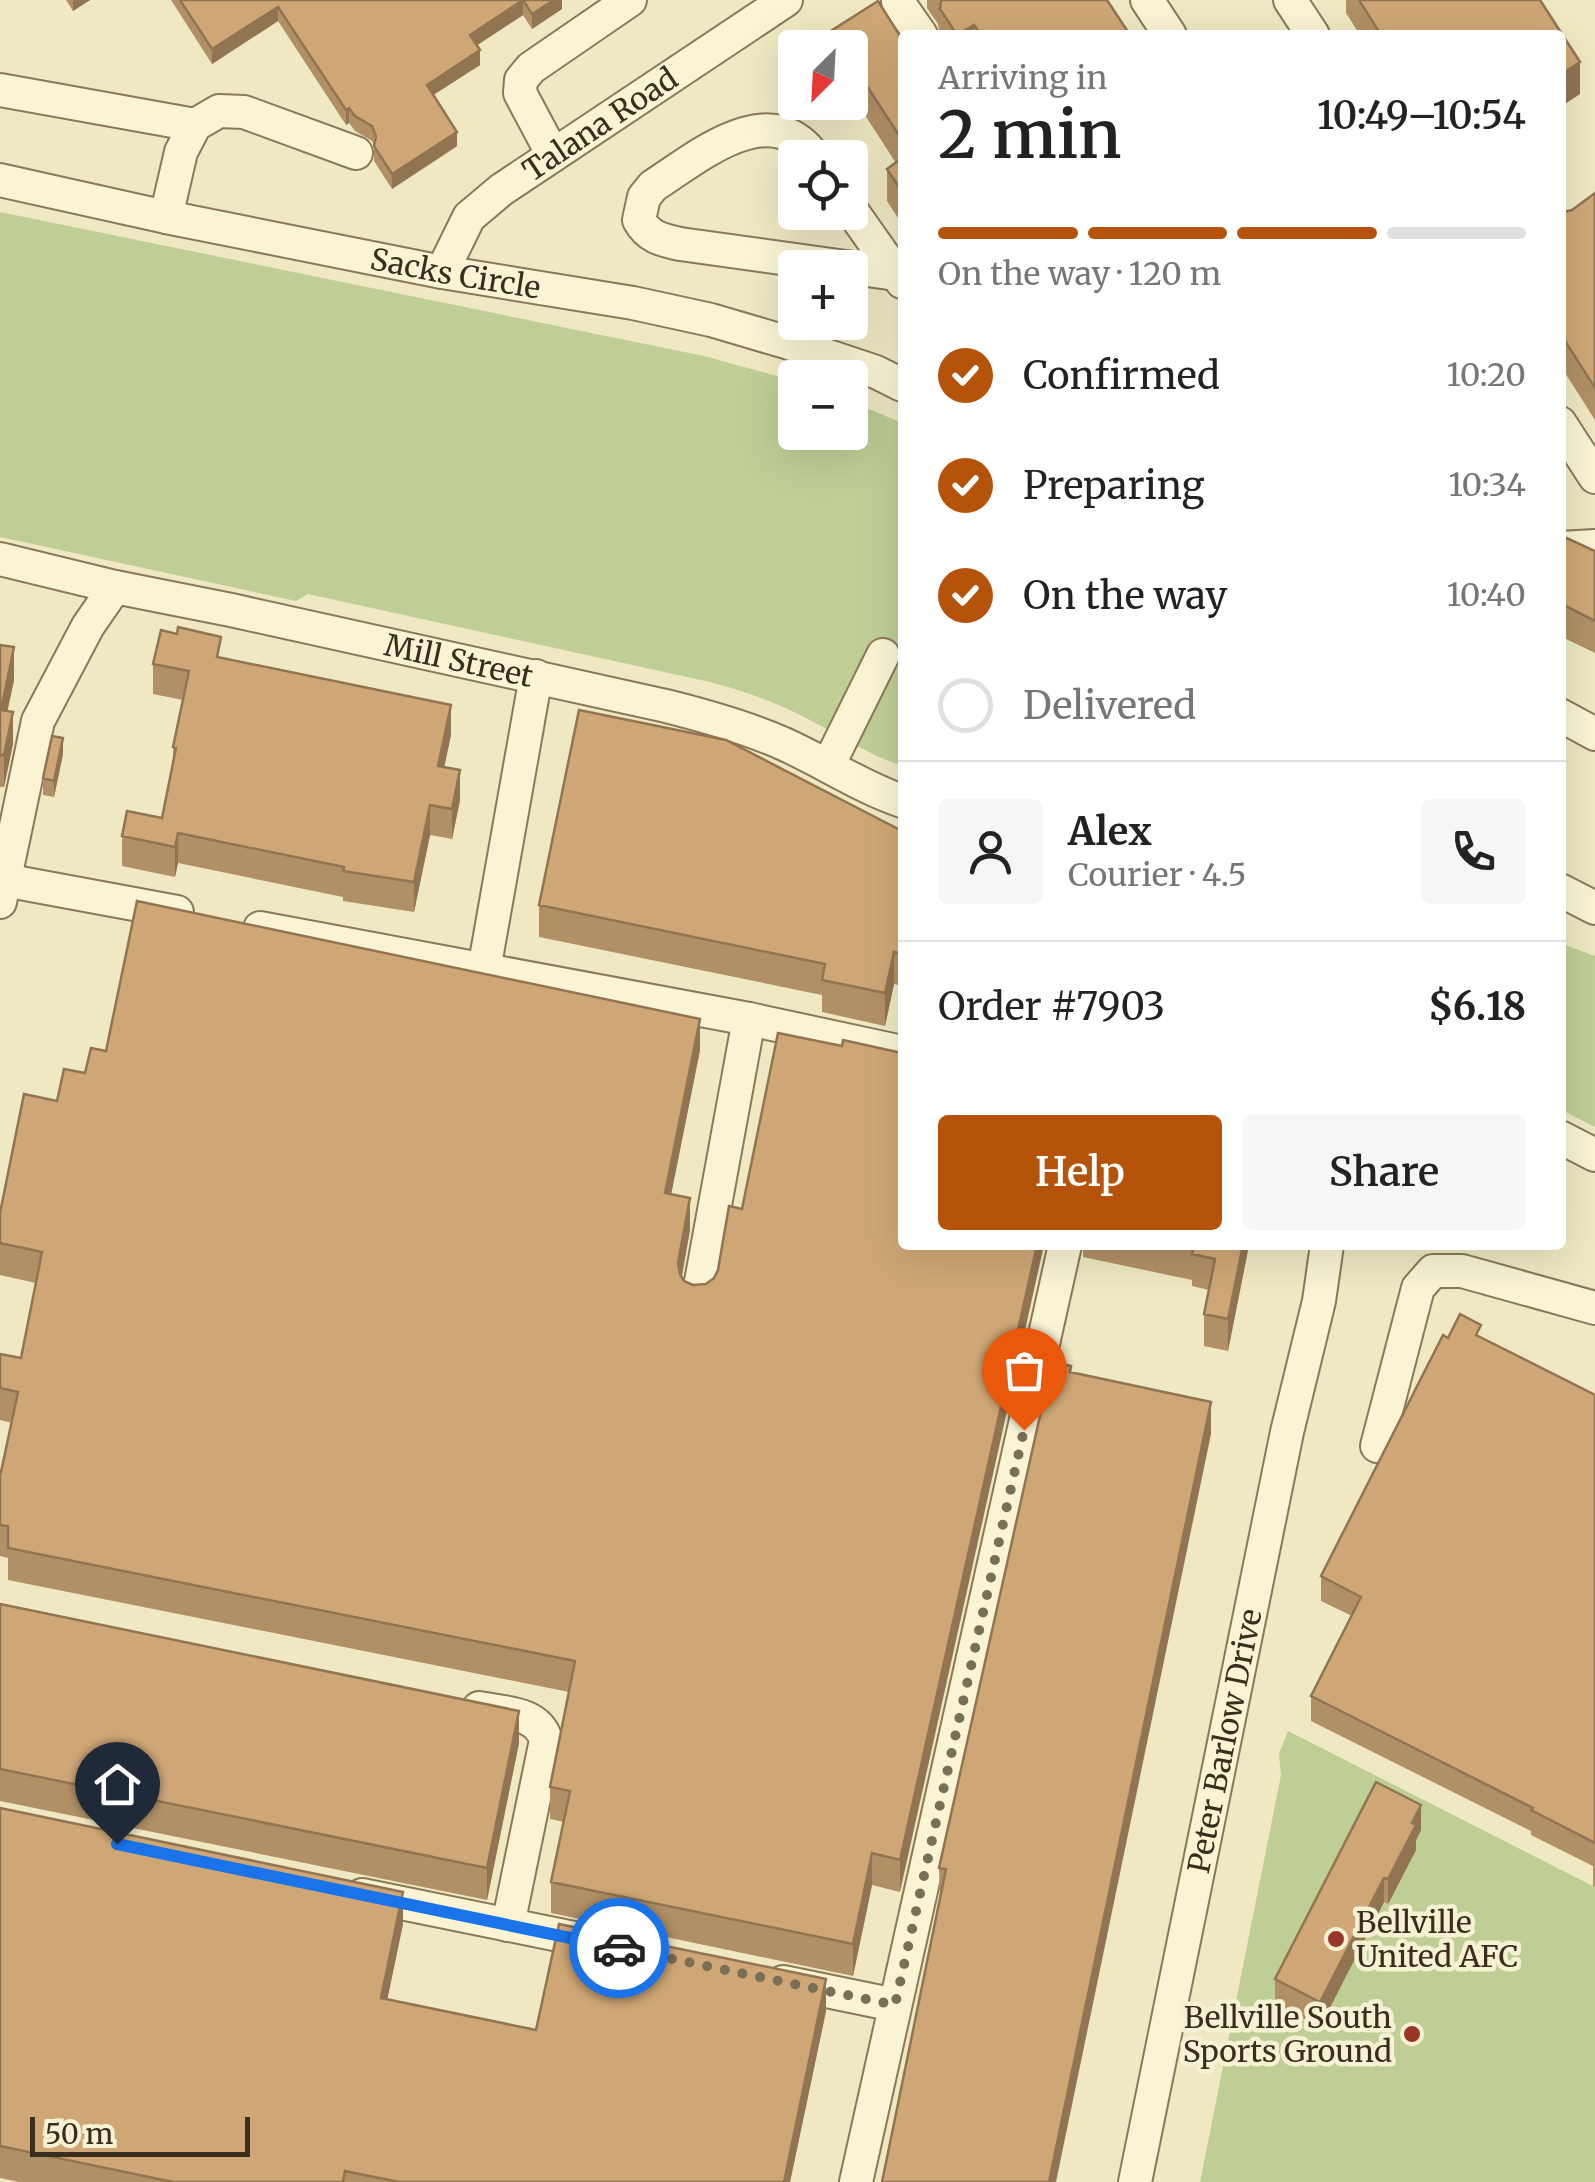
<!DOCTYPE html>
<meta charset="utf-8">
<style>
body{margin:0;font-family:Merriweather,serif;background:#f6f6f6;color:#222;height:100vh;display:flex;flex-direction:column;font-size:38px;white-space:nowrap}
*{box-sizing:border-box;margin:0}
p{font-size:32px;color:#767676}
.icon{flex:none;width:55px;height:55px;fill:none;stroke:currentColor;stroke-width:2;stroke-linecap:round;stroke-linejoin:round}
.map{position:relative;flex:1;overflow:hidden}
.sheet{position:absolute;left:898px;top:30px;width:668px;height:1220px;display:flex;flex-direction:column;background:#fff;border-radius:10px;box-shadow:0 10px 40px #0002}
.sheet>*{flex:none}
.needle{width:65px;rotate:204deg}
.tools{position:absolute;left:778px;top:30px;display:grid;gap:20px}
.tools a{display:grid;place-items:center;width:90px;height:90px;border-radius:10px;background:#fff;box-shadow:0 10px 40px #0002;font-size:50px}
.scale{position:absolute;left:30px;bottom:25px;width:220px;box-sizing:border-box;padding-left:10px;border:5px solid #392e1d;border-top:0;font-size:28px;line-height:35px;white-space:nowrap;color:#392e1d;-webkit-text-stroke:8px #f6f1d2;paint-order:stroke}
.pin{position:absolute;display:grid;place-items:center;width:85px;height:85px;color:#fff;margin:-102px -42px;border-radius:50% 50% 50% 0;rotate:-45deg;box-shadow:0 0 10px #0007}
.pin .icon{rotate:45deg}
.courier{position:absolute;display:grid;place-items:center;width:100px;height:100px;margin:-50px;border:8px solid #1a73e8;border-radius:50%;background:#fff;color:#222;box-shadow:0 2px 12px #0007}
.overview em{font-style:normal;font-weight:600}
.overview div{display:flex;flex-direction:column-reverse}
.overview{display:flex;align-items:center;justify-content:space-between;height:170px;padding:0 40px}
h1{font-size:65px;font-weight:600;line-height:75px}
.bar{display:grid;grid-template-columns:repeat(4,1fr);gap:15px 10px;align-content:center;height:120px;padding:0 40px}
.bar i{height:12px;border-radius:8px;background:#e0e0e0}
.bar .on{background:#b45309}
.bar p{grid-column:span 4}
.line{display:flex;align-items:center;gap:25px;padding:0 40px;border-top:2px solid #e0e0e0}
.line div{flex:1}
.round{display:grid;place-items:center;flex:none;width:105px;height:105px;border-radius:10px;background:#f6f6f6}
ol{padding:0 40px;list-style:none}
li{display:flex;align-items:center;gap:30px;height:110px}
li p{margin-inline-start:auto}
li .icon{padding:10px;border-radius:50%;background:#b45309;color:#fff;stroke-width:4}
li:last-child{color:#767676}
li i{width:55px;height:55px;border:5px solid #e0e0e0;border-radius:50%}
.button{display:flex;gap:20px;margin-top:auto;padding:20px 40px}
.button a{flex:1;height:115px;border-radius:10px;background:#b45309;color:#fff;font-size:40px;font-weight:600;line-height:115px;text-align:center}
.button a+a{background:#f6f6f6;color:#222}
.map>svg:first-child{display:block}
</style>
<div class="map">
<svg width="1595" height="2182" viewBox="0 0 1595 2182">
<rect width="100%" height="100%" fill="#efe8c2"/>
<!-- green -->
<path fill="#bfce95" d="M 0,212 L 704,356 L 795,381 L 795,432 L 850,432 L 850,401 L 902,423 L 902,766 C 866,754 833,731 798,714 C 770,700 740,690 710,682 L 308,594 L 296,601 L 0,537 Z
M 1560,943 L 1595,956 L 1595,1127 L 1560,1109 Z
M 1288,1731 L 1595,1887 L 1595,2182 L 1200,2182 L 1281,1775 L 1279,1754 Z"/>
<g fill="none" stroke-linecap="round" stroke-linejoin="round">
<!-- minor casing -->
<g stroke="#8a7958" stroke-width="36">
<g id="minor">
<path d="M 1147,0 L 1170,35"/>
<path d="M 1290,0 L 1313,35"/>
<path d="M 898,2 L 921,35"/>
<path d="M 0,90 L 195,125"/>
<path d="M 553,155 L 520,93 L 521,80 L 531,68 L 630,0"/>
<path d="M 815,158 C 771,94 698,157 653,186 L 644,197 L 639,220 C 648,237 662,240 680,244 L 896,274"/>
<path id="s1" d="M 0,180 L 166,217 L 442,272 L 633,303 L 711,320 L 789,343 L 876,372 L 902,385"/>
<path d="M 850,208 L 902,282"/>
<path d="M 166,217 L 181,152 L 195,125 L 219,111 L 244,112 L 356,153"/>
<path id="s2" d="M 442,272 L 469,217 L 501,190 L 786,0"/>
<path d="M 1560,423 L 1595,477"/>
<path d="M 1560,548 L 1595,546"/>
<path id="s3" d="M 0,559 L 115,587 L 231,610 L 666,706 C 706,716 746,727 784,744 C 824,762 861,787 902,801"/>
<path d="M 1560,715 L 1595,734"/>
<path d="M 828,766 L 883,655"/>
<path d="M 4,880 L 177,912"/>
<path d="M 1560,890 L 1595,908"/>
<path d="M 0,902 L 38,721 L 88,626 L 115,587"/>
<path d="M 260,928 L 749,1019 L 902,1052"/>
<path d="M 484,970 L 536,676"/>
<path d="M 1560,1137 L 1595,1155"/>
<path d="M 698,1298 L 749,1019"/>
<path d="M 1377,1446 L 1418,1288 L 1433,1271 L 1462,1271 L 1595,1308"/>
<path d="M 479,1708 C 505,1713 538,1712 546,1740 L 508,1925"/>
<path d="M 362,1895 L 598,1943"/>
<path d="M 783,1982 L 895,2005"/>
<path d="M 856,2182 L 1065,1245"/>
<path id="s4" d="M 1135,2182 L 1287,1432 L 1319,1301 L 1327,1245"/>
</g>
</g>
<!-- minor -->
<use href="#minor" stroke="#faf4d5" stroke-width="32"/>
</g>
<!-- wall -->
<path fill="#b29065" d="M 66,0 L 90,0 L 73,11 Z
M 171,0 L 562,0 L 562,9 L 532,29 L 523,15 L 477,45 L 480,65 L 433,95 L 457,146 L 392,189 L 374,161 L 374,146 L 372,141 L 355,131 L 349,123 L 346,125 L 278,21 L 212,64 Z
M 927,0 L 1107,0 L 1130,35 L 940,35 L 938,24 L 927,8 Z
M 1346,0 L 1540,0 L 1580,62 L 1580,94 L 1560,107 L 1560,35 L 1360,35 L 1346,13 Z
M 831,31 L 902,39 L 902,224 L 887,201 L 887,169 L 896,163 L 850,92 L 850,48 L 831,48 Z
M 1595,193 L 1595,420 L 1560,365 L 1560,213 L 1572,210 Z
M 1560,535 L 1595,551 L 1595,653 L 1560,636 Z
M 0,645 L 14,680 L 7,711 L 13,744 L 4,787 L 0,787 Z
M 221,658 L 451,735 L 444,767 L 460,800 L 452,839 L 430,835 L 414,912 L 343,901 L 343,897 L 178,863 L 175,877 L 122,866 L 122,836 L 162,818 L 173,763 L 173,747 L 183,700 L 153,694 L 153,664 Z
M 63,754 L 54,797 L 43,795 L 43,778 Z
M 902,831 L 902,986 L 894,984 L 885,1026 L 822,1012 L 822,995 L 539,937 L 539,905 Z
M 842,1046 L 902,1053 L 900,1892 L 872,1885 L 853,1976 L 551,1913 L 551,1882 L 564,1822 L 550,1819 L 550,1787 L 569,1692 L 8,1580 L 8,1558 L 0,1556 L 0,1471 L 1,1472 L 12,1423 L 0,1420 L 0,1354 L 21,1358 L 36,1283 L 0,1275 L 0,1213 L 57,1101 L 106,1051 L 700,1050 L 671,1194 L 690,1230 L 682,1277 L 684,1281 L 693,1285 L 706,1284 L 714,1278 L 742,1209 Z
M 1083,1245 L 1249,1245 L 1228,1351 L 1204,1346 L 1204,1314 L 1209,1290 L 1192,1286 L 1192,1280 L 1083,1257 Z
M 1481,1337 L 1595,1395 L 1595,1887 L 1593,1886 L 1593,1866 L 1531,1835 L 1531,1831 L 1311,1721 L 1311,1696 L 1352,1616 L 1321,1601 L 1321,1576 L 1448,1338 Z
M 1071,1373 L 1211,1434 L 940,1900 L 939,1868 Z
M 0,1604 L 519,1743 L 487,1900 L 0,1801 Z
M 0,1808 L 403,1924 L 387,1999 L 536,2030 L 826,2011 L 790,2182 L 19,2182 L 0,2178 Z
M 1421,1830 L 1416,1840 L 1416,1850 L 1388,1904 L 1384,1902 L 1320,2027 L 1275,2004 L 1275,1979 Z"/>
<!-- shaded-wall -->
<path fill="#917553" d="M 73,0 L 90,0 L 73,11 Z
M 523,0 L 523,15 L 470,50 L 470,35 Z
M 554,0 L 562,0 L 562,9 L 532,29 L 532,14 Z
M 278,7 L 278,21 L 212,64 L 212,49 Z
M 974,25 L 974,35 L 959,35 Z
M 480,50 L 480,65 L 427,99 L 427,85 Z
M 1580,62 L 1580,94 L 1560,107 L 1560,75 Z
M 349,108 L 349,123 L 346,125 L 346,110 Z
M 457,132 L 457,146 L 392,189 L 392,174 Z
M 14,647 L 14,680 L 1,742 L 1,710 Z
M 451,705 L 451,735 L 438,796 L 438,766 Z
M 13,712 L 13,744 L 4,787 L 4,755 Z
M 63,738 L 63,754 L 54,797 L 54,781 Z
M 460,770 L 460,800 L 452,839 L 452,809 Z
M 430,805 L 430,835 L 414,912 L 414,882 Z
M 178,833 L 178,863 L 175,877 L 175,847 Z
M 894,952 L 894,984 L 885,1026 L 885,993 Z
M 700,1019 L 700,1050 L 665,1225 L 665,1193 Z
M 690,1198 L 690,1230 L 678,1295 L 678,1263 Z
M 1037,1245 L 1044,1245 L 900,1892 L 900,1860 Z
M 1243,1245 L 1249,1245 L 1228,1351 L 1228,1319 Z
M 1211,1402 L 1211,1434 L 1056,2182 L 1049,2182 Z
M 519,1711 L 519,1743 L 487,1900 L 487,1868 Z
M 1421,1805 L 1421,1830 L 1416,1840 L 1416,1850 L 1388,1904 L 1388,1879 Z
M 872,1853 L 872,1885 L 853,1976 L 853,1944 Z
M 1384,1878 L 1384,1902 L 1320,2027 L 1320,2002 Z
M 403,1892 L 403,1924 L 381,2030 L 381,1998 Z
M 826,1979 L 826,2011 L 790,2182 L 784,2182 Z"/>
<!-- building -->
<path fill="#cfa776" stroke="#917553" stroke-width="2.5" d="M 180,0 L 523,0 L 470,35 L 480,50 L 427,85 L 457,132 L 392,174 L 374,146 L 376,136 L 372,126 L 355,116 L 349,108 L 346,110 L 278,7 L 212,49 Z
M 523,0 L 554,0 L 532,14 Z
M 941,0 L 1107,0 L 1130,35 L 981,35 L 974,25 L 957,35 L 940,9 Z
M 1359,0 L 1540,0 L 1580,62 L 1560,75 L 1560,35 L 1381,35 Z
M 878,1 L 902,39 L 902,140 L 850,60 L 850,48 L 842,48 L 831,31 Z
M 902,158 L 902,192 L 887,169 Z
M 1595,193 L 1595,388 L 1560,333 L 1560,213 L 1572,210 Z
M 1560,535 L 1595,551 L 1595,621 L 1560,603 Z
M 178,627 L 221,637 L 217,657 L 451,705 L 438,766 L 460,770 L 452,809 L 430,805 L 414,882 L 343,871 L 344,867 L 178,833 L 175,847 L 122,836 L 127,811 L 162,818 L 176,748 L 173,747 L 189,671 L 153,664 L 161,630 L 177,634 Z
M 0,645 L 14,647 L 1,710 L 13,712 L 4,755 L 0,755 Z
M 579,710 L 726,740 L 902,831 L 902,954 L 894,952 L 885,993 L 822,980 L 825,964 L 539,905 Z
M 52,736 L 63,738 L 54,781 L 43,778 Z
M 137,901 L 700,1019 L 665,1193 L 690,1198 L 678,1263 L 680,1274 L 684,1281 L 693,1285 L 706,1284 L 714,1278 L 718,1270 L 729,1206 L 742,1209 L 778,1033 L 842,1046 L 843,1040 L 902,1053 L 902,1245 L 1037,1245 L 900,1860 L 872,1853 L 853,1944 L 551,1882 L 570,1791 L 550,1787 L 575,1661 L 8,1548 L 8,1526 L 0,1525 L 0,1471 L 1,1472 L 18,1392 L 0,1388 L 0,1354 L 21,1358 L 42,1252 L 0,1243 L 0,1213 L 24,1094 L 57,1101 L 64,1069 L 85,1073 L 91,1048 L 106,1051 Z
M 1180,1245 L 1243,1245 L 1228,1319 L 1204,1314 L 1215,1259 L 1192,1254 L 1194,1248 Z
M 1460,1314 L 1481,1325 L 1476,1335 L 1595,1395 L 1595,1843 L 1531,1810 L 1533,1808 L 1311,1696 L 1361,1597 L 1321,1576 L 1443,1335 L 1448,1338 Z
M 1052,1362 L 1071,1366 L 1070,1372 L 1211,1402 L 1049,2182 L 882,2182 L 946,1869 L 939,1868 Z
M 0,1604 L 519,1711 L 487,1868 L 0,1769 Z
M 1376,1782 L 1421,1805 L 1412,1823 L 1416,1825 L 1388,1879 L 1384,1878 L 1320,2002 L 1275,1979 Z
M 0,1808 L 403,1892 L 381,1998 L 536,2030 L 559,1924 L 826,1979 L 784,2182 L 399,2182 L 345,2171 L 343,2182 L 173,2182 L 0,2146 Z"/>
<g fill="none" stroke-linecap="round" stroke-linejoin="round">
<!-- done -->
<path stroke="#796f57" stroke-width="10" stroke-dasharray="0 18" d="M 619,1948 L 895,2005 L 1024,1430"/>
<!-- route -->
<path stroke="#1a73e8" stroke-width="12" d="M 117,1844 L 619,1948"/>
</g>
<!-- markers -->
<g fill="#9a3627" stroke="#f6f1d2" stroke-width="4">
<circle cx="1336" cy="1939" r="10"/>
<circle cx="1412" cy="2034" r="10"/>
</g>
<g text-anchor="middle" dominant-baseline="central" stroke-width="9" stroke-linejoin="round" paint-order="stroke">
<!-- street labels -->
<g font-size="30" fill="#392e1d" stroke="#f6f1d2">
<text stroke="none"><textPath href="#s2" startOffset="222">Talana Road</textPath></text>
<text stroke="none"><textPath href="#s1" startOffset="465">Sacks Circle</textPath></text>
<text stroke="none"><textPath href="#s3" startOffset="470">Mill Street</textPath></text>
<text stroke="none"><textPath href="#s4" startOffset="450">Peter Barlow Drive</textPath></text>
</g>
<!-- poi labels -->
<g font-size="30" fill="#392e1d" stroke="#f6f1d2" text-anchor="start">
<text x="1356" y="1922">Bellville<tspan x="1356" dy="34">United AFC</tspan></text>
<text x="1392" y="2017" text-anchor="end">Bellville South<tspan x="1392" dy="34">Sports Ground</tspan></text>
</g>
</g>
</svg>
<div class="tools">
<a><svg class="needle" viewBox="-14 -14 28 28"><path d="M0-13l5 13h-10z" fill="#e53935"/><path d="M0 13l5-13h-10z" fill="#767676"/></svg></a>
<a><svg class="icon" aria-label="locate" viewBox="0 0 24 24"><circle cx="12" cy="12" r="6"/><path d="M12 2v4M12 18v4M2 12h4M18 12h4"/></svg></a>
<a>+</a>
<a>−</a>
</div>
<div class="scale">50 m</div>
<div class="pin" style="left:1024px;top:1430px;background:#ea580c"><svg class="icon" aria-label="bag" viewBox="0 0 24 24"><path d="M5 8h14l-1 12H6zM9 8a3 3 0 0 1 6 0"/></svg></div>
<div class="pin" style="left:117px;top:1844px;background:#1f2937"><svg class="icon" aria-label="home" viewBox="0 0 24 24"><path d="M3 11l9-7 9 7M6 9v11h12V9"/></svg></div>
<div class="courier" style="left:619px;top:1948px"><svg class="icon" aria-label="car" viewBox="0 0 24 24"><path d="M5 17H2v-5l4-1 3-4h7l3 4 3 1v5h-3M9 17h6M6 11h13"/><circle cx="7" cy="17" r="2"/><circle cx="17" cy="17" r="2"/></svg></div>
<section class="sheet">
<div class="overview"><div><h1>2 min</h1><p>Arriving in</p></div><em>10:49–10:54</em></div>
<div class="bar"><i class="on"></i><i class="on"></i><i class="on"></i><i></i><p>On the way · 120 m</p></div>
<ol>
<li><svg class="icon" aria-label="check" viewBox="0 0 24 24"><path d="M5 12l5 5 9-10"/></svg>Confirmed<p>10:20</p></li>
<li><svg class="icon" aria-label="check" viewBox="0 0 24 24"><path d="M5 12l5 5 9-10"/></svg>Preparing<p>10:34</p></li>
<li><svg class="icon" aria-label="check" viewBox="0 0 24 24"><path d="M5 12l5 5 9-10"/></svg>On the way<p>10:40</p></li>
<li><i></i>Delivered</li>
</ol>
<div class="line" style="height:180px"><a class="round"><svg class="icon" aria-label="person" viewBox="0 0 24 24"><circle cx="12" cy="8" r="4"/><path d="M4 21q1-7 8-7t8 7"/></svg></a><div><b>Alex</b><p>Courier · 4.5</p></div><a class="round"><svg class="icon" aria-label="phone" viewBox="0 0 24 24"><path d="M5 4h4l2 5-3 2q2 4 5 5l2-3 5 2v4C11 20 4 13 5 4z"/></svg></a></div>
<div class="line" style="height:130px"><div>Order #7903</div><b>$6.18</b></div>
<div class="button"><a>Help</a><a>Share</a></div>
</section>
</div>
